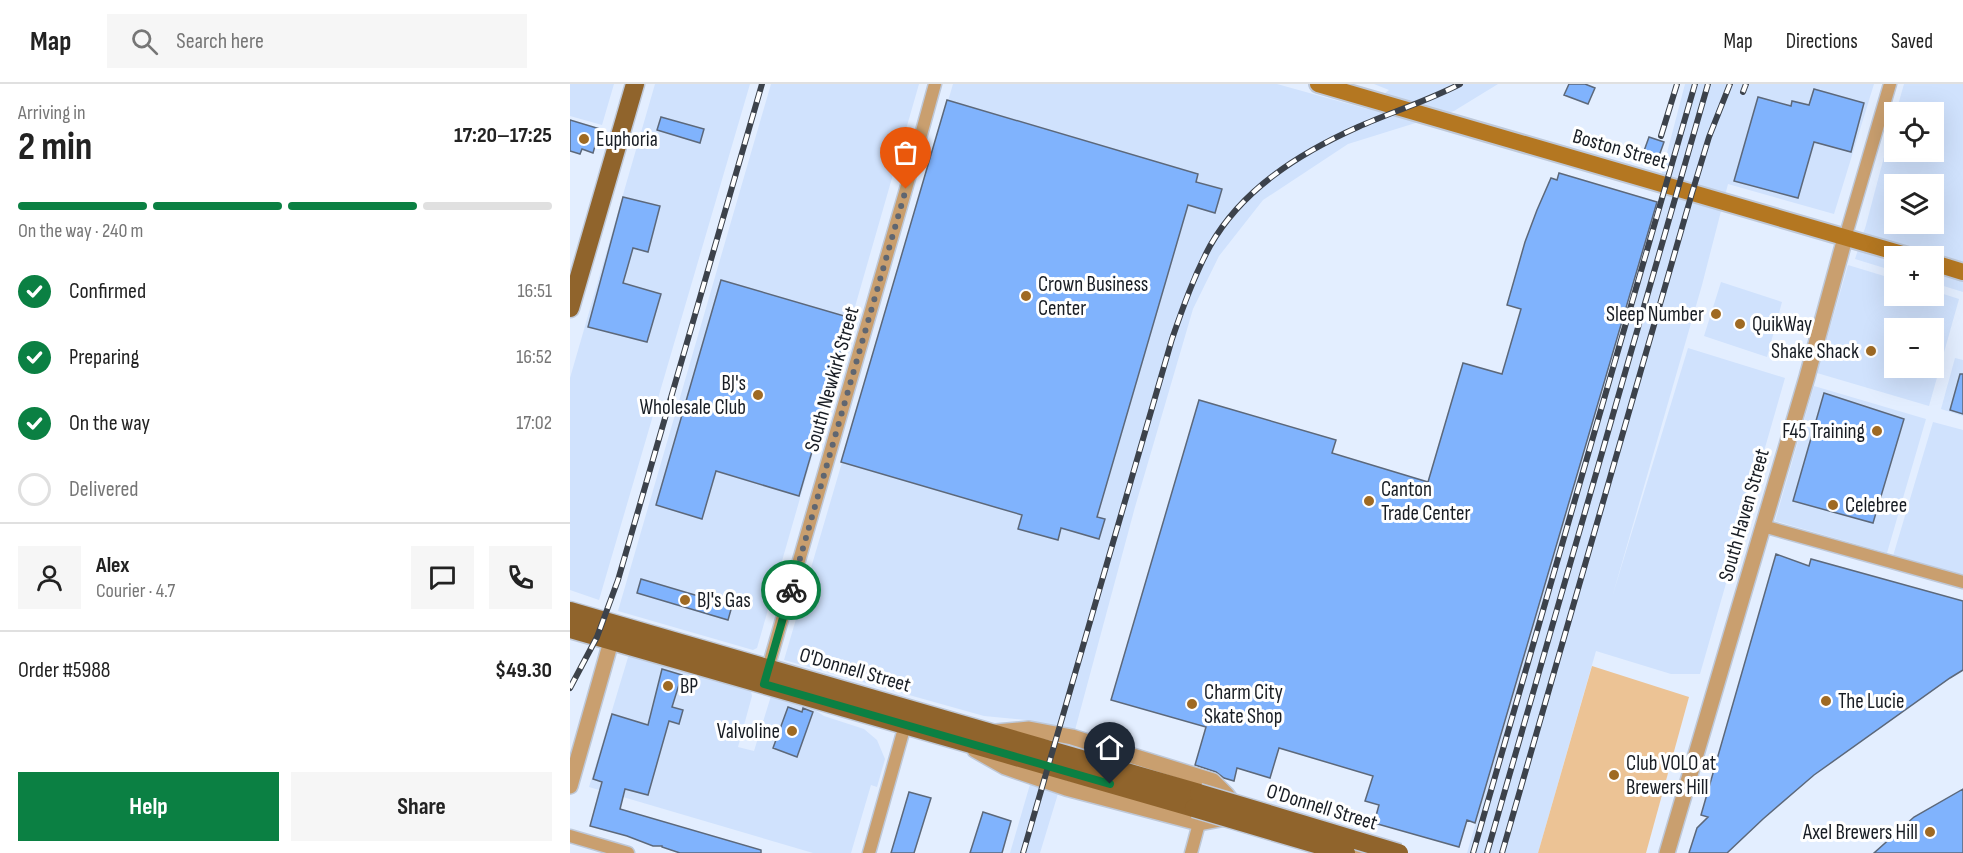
<!DOCTYPE html>
<meta charset="utf-8">
<style>
body{margin:0;font-family:"Sofia Sans Condensed",sans-serif;background:#f6f6f6;color:#222;height:100vh;display:flex;flex-direction:column;font-size:22px;white-space:nowrap}
*{box-sizing:border-box;margin:0}
p{font-size:20px;color:#767676}
.icon{flex:none;width:33px;height:33px;fill:none;stroke:currentColor;stroke-width:2;stroke-linecap:round;stroke-linejoin:round}
.map{position:relative;flex:1;overflow:hidden}
.sheet{display:flex;flex-direction:column;background:#fff;width:570px}
.sheet>*{flex:none}
.fabs{position:absolute;left:1314px;top:18px;display:grid;gap:12px}
.fabs a{display:grid;place-items:center;width:60px;height:60px;border-radius:0px;background:#fff;box-shadow:0 6px 24px #0002;font-size:30px}
.pin{position:absolute;display:grid;place-items:center;width:51px;height:51px;color:#fff;margin:-62px -26px;border-radius:50% 50% 50% 0;rotate:-45deg;box-shadow:0 0 6px #0007}
.pin .icon{rotate:45deg}
.courier{position:absolute;display:grid;place-items:center;width:60px;height:60px;margin:-30px;border:4px solid #0b8043;border-radius:50%;background:#fff;color:#222;box-shadow:0 2px 8px #0007}
.head em{font-style:normal;font-weight:700}
.head div{display:flex;flex-direction:column-reverse}
.head{display:flex;align-items:center;justify-content:space-between;height:102px;padding:0 18px}
h1{font-size:39px;font-weight:700;line-height:45px}
.bar{display:grid;grid-template-columns:repeat(4,1fr);gap:9px 6px;align-content:center;height:72px;padding:0 18px}
.bar i{height:8px;border-radius:4px;background:#e0e0e0}
.bar .on{background:#0b8043}
.bar p{grid-column:span 4}
.line{display:flex;align-items:center;gap:15px;padding:0 18px;border-top:2px solid #e0e0e0}
.line div{flex:1}
.round{display:grid;place-items:center;flex:none;width:63px;height:63px;border-radius:0px;background:#f6f6f6}
ol{padding:0 18px;list-style:none}
li{display:flex;align-items:center;gap:18px;height:66px}
li p{margin-inline-start:auto}
li .icon{padding:6px;border-radius:50%;background:#0b8043;color:#fff;stroke-width:4}
li:last-child{color:#767676}
li i{width:33px;height:33px;border:3px solid #e0e0e0;border-radius:50%}
.action{display:flex;gap:12px;margin-top:auto;padding:12px 18px}
.action a{flex:1;height:69px;border-radius:0px;background:#0b8043;color:#fff;font-size:24px;font-weight:700;line-height:69px;text-align:center}
.action a+a{background:#f6f6f6;color:#222}
header{display:flex;align-items:center;gap:36px;box-sizing:border-box;height:84px;padding:0 30px;background:#fff;border-bottom:2px solid #e0e0e0}
header strong{font-size:28px}
nav{display:flex;gap:33px;margin-inline-start:auto;font-size:21px}
.search{width:420px;height:54px;background:#f6f6f6;display:flex;align-items:center;gap:15px;box-sizing:border-box;padding:0 21px;border-radius:0px;color:#767676;font-size:22px}
main{display:flex;flex:1;min-height:0}
.map>svg:first-child{display:block}
</style>
<header>
<strong>Map</strong>
<div class="search"><svg class="icon" aria-label="search" viewBox="0 0 24 24"><circle cx="10" cy="10" r="6"/><path d="M15 15l6 6"/></svg>Search here</div>
<nav><a>Map</a><a>Directions</a><a>Saved</a></nav>
</header>
<main>
<section class="sheet">
<div class="head"><div><h1>2 min</h1><p>Arriving in</p></div><em>17:20–17:25</em></div>
<div class="bar"><i class="on"></i><i class="on"></i><i class="on"></i><i></i><p>On the way · 240 m</p></div>
<ol>
<li><svg class="icon" aria-label="check" viewBox="0 0 24 24"><path d="M5 12l5 5 9-10"/></svg>Confirmed<p>16:51</p></li>
<li><svg class="icon" aria-label="check" viewBox="0 0 24 24"><path d="M5 12l5 5 9-10"/></svg>Preparing<p>16:52</p></li>
<li><svg class="icon" aria-label="check" viewBox="0 0 24 24"><path d="M5 12l5 5 9-10"/></svg>On the way<p>17:02</p></li>
<li><i></i>Delivered</li>
</ol>
<div class="line" style="height:108px"><a class="round"><svg class="icon" aria-label="person" viewBox="0 0 24 24"><circle cx="12" cy="8" r="4"/><path d="M4 21q1-7 8-7t8 7"/></svg></a><div><b>Alex</b><p>Courier · 4.7</p></div><a class="round"><svg class="icon" aria-label="chat" viewBox="0 0 24 24"><path d="M4 5h16v11H9l-5 4z"/></svg></a><a class="round"><svg class="icon" aria-label="phone" viewBox="0 0 24 24"><path d="M5 4h4l2 5-3 2q2 4 5 5l2-3 5 2v4C11 20 4 13 5 4z"/></svg></a></div>
<div class="line" style="height:78px"><div>Order #5988</div><b>$49.30</b></div>
<div class="action"><a>Help</a><a>Share</a></div>
</section>
<div class="map">
<svg width="1393" height="769" viewBox="0 0 1393 769">
<rect width="100%" height="100%" fill="#e3eeff"/>
<!-- built -->
<path fill="#d0e2fd" fill-rule="evenodd" d="M 0,0 L 44,0 L 32,41 L 0,32 Z
M 85,0 L 180,0 L 29,516 L 0,506 L 0,294 Z
M 201,0 L 349,0 L 187,564 L 183,566 L 48,527 Z
M 383,0 L 707,0 L 797,25 L 819,6 L 804,0 L 928,0 L 884,27 L 778,60 L 693,116 L 649,172 L 623,225 L 565,423 L 487,713 L 470,769 L 440,769 L 477,642 L 456,636 L 414,632 L 214,576 Z
M 1115,0 L 1304,0 L 1264,130 L 1158,100 L 1132,201 L 1043,510 L 1118,264 L 1215,294 L 1130,590 L 1101,590 L 1026,567 L 968,769 L 897,769 L 1090,114 L 1092,88 Z
M 1334,0 L 1393,0 L 1393,208 L 1364,199 L 1364,172 L 1324,172 L 1324,187 L 1285,175 L 1296,141 L 1324,35 L 1324,68 L 1364,68 L 1364,28 L 1326,28 ZM 1324,100 L 1364,100 L 1364,140 L 1324,140 Z
M 1278,181 L 1324,195 L 1324,212 L 1364,212 L 1364,207 L 1389,215 L 1359,322 L 1247,289 ZM 1324,244 L 1364,244 L 1364,284 L 1324,284 Z
M 1151,198 L 1212,218 L 1197,273 L 1134,252 Z
M 1385,274 L 1393,276 L 1393,332 L 1371,325 Z
M 1244,302 L 1356,335 L 1317,469 L 1205,437 Z
M 1363,338 L 1393,346 L 1393,491 L 1323,472 Z
M 59,570 L 173,603 L 181,607 L 182,612 L 168,663 L 184,667 L 201,612 L 240,623 L 254,632 L 294,645 L 307,656 L 315,675 L 307,703 L 301,701 L 281,769 L 243,769 L 19,703 Z"/>
<!-- green -->
<path fill="#ecc395" d="M 1022,582 L 1119,613 L 1076,769 L 968,769 Z"/>
<!-- building -->
<path fill="#80b3fd" stroke="#5c687a" stroke-width="1.5" d="M 999,0 L 1015,0 L 1025,4 L 1018,20 L 994,11 Z
M 1244,5 L 1294,19 L 1281,68 L 1244,58 L 1228,114 L 1164,97 L 1188,13 L 1221,22 L 1222,17 L 1239,21 Z
M 377,16 L 628,90 L 626,98 L 652,105 L 645,129 L 618,121 L 527,433 L 535,435 L 529,455 L 491,444 L 488,456 L 448,445 L 452,431 L 271,378 Z
M 91,33 L 134,45 L 130,59 L 87,46 Z
M 0,36 L 30,45 L 23,69 L 12,65 L 10,70 L 0,67 Z
M 1079,53 L 1094,58 L 1089,72 L 1074,67 Z
M 989,89 L 1087,118 L 905,739 L 897,736 L 889,763 L 804,739 L 809,721 L 795,717 L 803,692 L 709,664 L 700,694 L 667,684 L 664,697 L 654,694 L 646,688 L 625,681 L 636,643 L 541,616 L 629,316 L 766,356 L 762,369 L 858,398 L 893,279 L 932,290 L 951,225 L 937,221 L 955,158 L 967,126 L 981,94 L 987,96 Z
M 53,113 L 90,122 L 78,168 L 63,164 L 53,199 L 91,210 L 77,258 L 18,243 Z
M 151,196 L 281,234 L 229,412 L 146,387 L 132,435 L 86,421 Z
M 1390,290 L 1393,290 L 1393,330 L 1380,326 Z
M 1254,309 L 1334,335 L 1303,439 L 1223,417 Z
M 1206,470 L 1239,482 L 1241,475 L 1393,517 L 1393,586 L 1380,594 L 1244,691 L 1193,735 L 1157,769 L 1119,769 L 1127,744 L 1138,733 L 1131,731 Z
M 71,495 L 162,522 L 158,536 L 67,509 Z
M 92,585 L 112,591 L 102,623 L 113,626 L 109,640 L 99,637 L 78,711 L 55,705 L 50,725 L 191,766 L 191,769 L 110,769 L 92,763 L 92,762 L 83,762 L 57,752 L 20,742 L 32,698 L 23,695 L 42,630 L 78,641 Z
M 218,623 L 232,628 L 233,624 L 243,628 L 227,673 L 203,664 Z
M 1393,705 L 1393,769 L 1304,769 L 1344,733 Z
M 339,708 L 361,714 L 344,769 L 321,769 Z
M 413,728 L 441,737 L 432,769 L 400,769 Z"/>
<g fill="none" stroke-linecap="round" stroke-linejoin="round">
<!-- minor casing -->
<g stroke="#bec8d8" stroke-width="15">
<path id="minor" d="M 1275,154 L 1320,0
M 1193,442 L 1393,498
M 196,591 L 336,105 L 365,0
M 0,752 L 58,769
M 299,769 L 337,634
M 621,769 L 631,732"/>
</g>
<!-- tertiary casing -->
<g stroke="#bec8d8" stroke-width="18">
<path id="tertiary" d="M 426,648 L 459,645 L 502,653 L 643,697 L 656,710 L 665,722
M 405,666 L 435,683 L 496,704 L 629,739 L 656,734
M 0,702 L 44,547
M 765,760 L 794,769
M 1097,769 L 1237,293 L 1275,154"/>
</g>
<!-- secondary casing -->
<g stroke="#bec8d8" stroke-width="20">
<path id="secondary" d="M 748,0 L 1339,172
M 1364,179 L 1393,188"/>
</g>
<!-- primary casing -->
<g stroke="#bec8d8" stroke-width="21">
<path id="primary" d="M 0,224 L 65,0
M 0,527 L 629,709
M 0,545 L 624,724"/>
</g>
<!-- minor -->
<use href="#minor" stroke="#c99f6f" stroke-width="12"/>
<!-- tertiary -->
<use href="#tertiary" stroke="#c99f6f" stroke-width="15"/>
<!-- secondary -->
<use href="#secondary" stroke="#b47721" stroke-width="16"/>
<!-- primary -->
<use href="#primary" stroke="#90642c" stroke-width="18"/>
<!-- rail casing -->
<g stroke="#3c424b" stroke-width="6">
<path id="rail" d="M 1173,8 L 1176,0
M 1091,52 L 1107,0
M 0,604 L 27,553 L 48,496 L 192,0
M 453,769 L 602,255 C 613,223 624,192 640,162 C 672,105 730,69 788,43 C 822,28 857,17 890,0
M 903,769 L 1125,0
M 917,769 L 1138,0
M 932,769 L 1122,109 L 1139,53 L 1160,0"/>
</g>
<!-- rail -->
<use href="#rail" stroke="#fff" stroke-width="4" stroke-dasharray="11" stroke-linecap="butt"/>
<!-- primary-bridge casing -->
<g stroke="#bec8d8" stroke-width="21" stroke-linecap="butt">
<path id="primary-bridge" d="M 629,709 L 829,769
M 624,724 L 776,769"/>
</g>
<!-- primary-bridge -->
<use href="#primary-bridge" stroke="#90642c" stroke-width="18"/>
</g>
<g fill="none" stroke-linecap="round" stroke-linejoin="round">
<!-- done -->
<path stroke="#5f6671" stroke-width="6" stroke-dasharray="0 10.8" d="M 221,506 L 336,105"/>
<!-- route -->
<path stroke="#0b8043" stroke-width="8" d="M 221,506 L 194,600 L 540,700"/>
</g>
<!-- markers -->
<g fill="#9f6a23" stroke="#fff" stroke-width="2">
<circle cx="14" cy="55" r="6"/>
<circle cx="456" cy="212" r="6"/>
<circle cx="1146" cy="230" r="6"/>
<circle cx="1170" cy="240" r="6"/>
<circle cx="1301" cy="267" r="6"/>
<circle cx="188" cy="311" r="6"/>
<circle cx="1307" cy="347" r="6"/>
<circle cx="799" cy="417" r="6"/>
<circle cx="1263" cy="421" r="6"/>
<circle cx="115" cy="516" r="6"/>
<circle cx="98" cy="602" r="6"/>
<circle cx="1256" cy="617" r="6"/>
<circle cx="622" cy="620" r="6"/>
<circle cx="222" cy="647" r="6"/>
<circle cx="1044" cy="691" r="6"/>
<circle cx="1360" cy="748" r="6"/>
</g>
<g text-anchor="middle" dominant-baseline="central" stroke-width="6" stroke-linejoin="round" paint-order="stroke">
<!-- poi labels -->
<g font-size="21" fill="#181d24" stroke="#fff" text-anchor="start">
<text x="26" y="55">Euphoria</text>
<text x="468" y="200">Crown Business<tspan x="468" dy="24">Center</tspan></text>
<text x="1134" y="230" text-anchor="end">Sleep Number</text>
<text x="1182" y="240">QuikWay</text>
<text x="1289" y="267" text-anchor="end">Shake Shack</text>
<text x="176" y="299" text-anchor="end">BJ's<tspan x="176" dy="24">Wholesale Club</tspan></text>
<text x="1295" y="347" text-anchor="end">F45 Training</text>
<text x="811" y="405">Canton<tspan x="811" dy="24">Trade Center</tspan></text>
<text x="1275" y="421">Celebree</text>
<text x="127" y="516">BJ's Gas</text>
<text x="110" y="602">BP</text>
<text x="634" y="608">Charm City<tspan x="634" dy="24">Skate Shop</tspan></text>
<text x="1268" y="617">The Lucie</text>
<text x="210" y="647" text-anchor="end">Valvoline</text>
<text x="1056" y="679">Club VOLO at<tspan x="1056" dy="24">Brewers Hill</tspan></text>
<text x="1348" y="748" text-anchor="end">Axel Brewers Hill</text>
</g>
<!-- street labels -->
<g font-size="21" fill="#181d24" stroke="#fff">
<text transform="translate(1050 65) rotate(16)">Boston Street</text>
<text transform="translate(262 295) rotate(-74)">South Newkirk Street</text>
<text transform="translate(1174 431) rotate(-74)">South Haven Street</text>
<text transform="translate(285 586) rotate(16)">O'Donnell Street</text>
<text transform="translate(752 723) rotate(17)">O'Donnell Street</text>
</g>
</g>
</svg>
<div class="fabs">
<a><svg class="icon" aria-label="locate" viewBox="0 0 24 24"><circle cx="12" cy="12" r="6"/><path d="M12 2v4M12 18v4M2 12h4M18 12h4"/></svg></a>
<a><svg class="icon" aria-label="layers" viewBox="0 0 24 24"><path d="M12 4l9 5-9 5-9-5zM3 14l9 5 9-5"/></svg></a>
<a>+</a>
<a>−</a>
</div>
<div class="pin" style="left:336px;top:105px;background:#ea580c"><svg class="icon" aria-label="bag" viewBox="0 0 24 24"><path d="M5 8h14l-1 12H6zM9 8a3 3 0 0 1 6 0"/></svg></div>
<div class="pin" style="left:540px;top:700px;background:#1f2937"><svg class="icon" aria-label="home" viewBox="0 0 24 24"><path d="M3 11l9-7 9 7M6 9v11h12V9"/></svg></div>
<div class="courier" style="left:221px;top:506px"><svg class="icon" aria-label="bike" viewBox="0 0 24 24"><circle cx="6" cy="16" r="4"/><circle cx="18" cy="16" r="4"/><path d="M6 16l4-8h5l3 8M10 8l3 8H6M13 5h3"/></svg></div>
</div>
</main>
